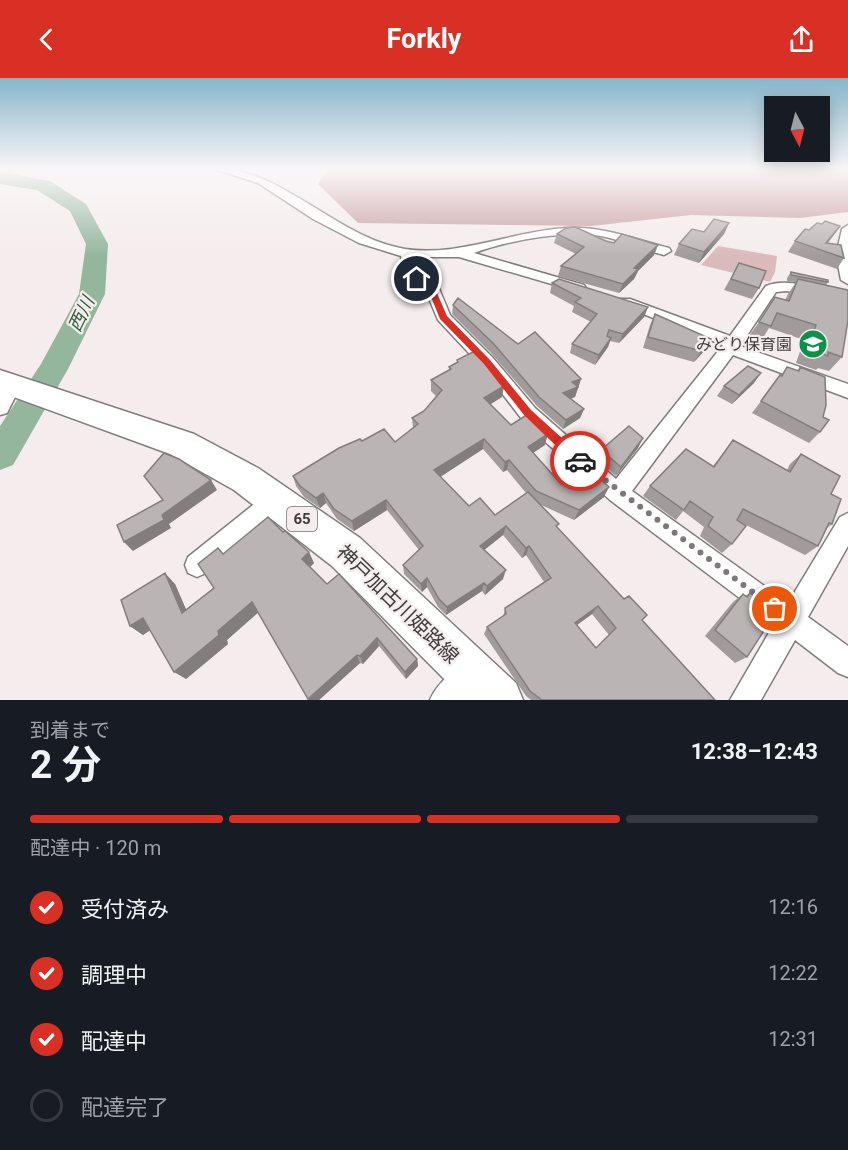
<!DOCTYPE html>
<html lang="ja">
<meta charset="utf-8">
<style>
body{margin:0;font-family:Roboto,"Noto Sans JP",sans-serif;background:#20242c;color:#f1f3f6;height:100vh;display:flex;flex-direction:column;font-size:22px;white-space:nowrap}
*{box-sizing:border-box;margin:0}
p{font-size:20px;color:#9ea1a6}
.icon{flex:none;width:33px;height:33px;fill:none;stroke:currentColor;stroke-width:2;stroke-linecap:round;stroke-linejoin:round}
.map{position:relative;height:622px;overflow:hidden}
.side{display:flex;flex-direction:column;background:#171b24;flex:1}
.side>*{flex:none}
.needle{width:39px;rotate:173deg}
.tools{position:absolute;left:764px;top:18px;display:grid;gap:12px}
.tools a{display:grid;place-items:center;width:66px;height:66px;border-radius:0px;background:#171b24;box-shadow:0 3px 15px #0003;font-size:30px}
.pin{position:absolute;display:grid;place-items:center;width:51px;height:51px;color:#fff;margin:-26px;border:3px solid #fff;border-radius:50%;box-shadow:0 2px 6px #0007}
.courier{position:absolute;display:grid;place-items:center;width:60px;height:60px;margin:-30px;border:4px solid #d93025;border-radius:50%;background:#fff;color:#222;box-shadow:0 2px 8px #0007}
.head em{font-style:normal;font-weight:700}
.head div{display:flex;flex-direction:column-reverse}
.head{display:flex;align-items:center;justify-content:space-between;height:102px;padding:0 30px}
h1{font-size:39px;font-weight:700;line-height:45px}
.bar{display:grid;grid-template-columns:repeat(4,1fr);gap:9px 6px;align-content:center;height:72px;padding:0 30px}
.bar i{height:8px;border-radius:4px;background:#363941}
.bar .on{background:#d93025}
.bar p{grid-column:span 4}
ol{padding:0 30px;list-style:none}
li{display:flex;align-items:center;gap:18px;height:66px}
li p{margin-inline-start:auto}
li .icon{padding:6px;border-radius:50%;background:#d93025;color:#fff;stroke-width:4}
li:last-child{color:#9ea1a6}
li i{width:33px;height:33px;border:3px solid #363941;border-radius:50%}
header{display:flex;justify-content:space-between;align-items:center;height:78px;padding:0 30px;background:#d93025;color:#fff;font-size:27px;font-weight:700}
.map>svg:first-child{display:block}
</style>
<header><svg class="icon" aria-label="back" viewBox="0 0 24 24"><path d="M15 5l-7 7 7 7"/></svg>Forkly<svg class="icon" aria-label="share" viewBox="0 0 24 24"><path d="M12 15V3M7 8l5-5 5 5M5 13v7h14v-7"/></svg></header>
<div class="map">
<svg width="848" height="622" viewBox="0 0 848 622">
<rect width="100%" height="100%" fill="#f4eced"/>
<!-- green -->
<path fill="#dbbabb" d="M 718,168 L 777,178 L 775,194 L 770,204 L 701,187 Z"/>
<!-- forest -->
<path fill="#c89ea0" d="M 328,91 L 848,91 L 848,134 L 800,140 L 691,137 L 591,148 L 358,145 L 318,106 Z"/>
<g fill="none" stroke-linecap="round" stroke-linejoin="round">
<!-- river -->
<path fill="#94b69d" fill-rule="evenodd" d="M 0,94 L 50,103 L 86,126 L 108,166 L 105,216 L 68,291 L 13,387 L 0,392 L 0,348 L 41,286 L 79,216 L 86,166 L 70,133 L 37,112 L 0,106 Z"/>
<!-- minor casing -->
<g stroke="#837c7d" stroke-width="3">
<path id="minor" d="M 214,91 C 280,88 336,160 405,171 C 459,179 512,153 567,150 C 603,148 634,161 669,170 L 671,173 L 664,177 C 644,172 626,164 606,159 C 569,151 510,162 474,175 L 584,207 L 586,210 L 579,214 L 459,179 L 414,179 L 415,188 L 422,198 L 438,208 L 450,237 L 493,280 L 535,330 L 616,401 L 723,267 L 620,227 L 618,224 L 620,221 L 630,221 L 730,258 L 766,208 C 789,198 824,213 848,219 L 848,227 L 787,213 L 776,214 L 740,268 L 848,306 L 848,320 L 733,277 L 632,413 L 788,525 L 840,439 L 848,435 L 848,468 L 808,539 L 848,568 L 848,599 L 838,595 L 795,562 L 761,622 L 730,622 L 774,546 L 610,422 L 541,360 L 521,340 L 481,288 L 438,242 L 425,211 C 411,203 402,194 401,178 L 359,165 L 313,141 L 258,105 Z
M 848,147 L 848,206 L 841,202 L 836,177 L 842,151 Z
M 12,301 L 18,302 L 21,307 L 7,335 L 0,337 L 0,313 L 6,302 Z
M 276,412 L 284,415 L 287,422 L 284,429 L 206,495 L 197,499 L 188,495 L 185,487 L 188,479 L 268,415 Z
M 472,583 L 482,587 L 486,597 L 482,607 L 466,622 L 430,622 C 437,605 455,590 472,583 Z"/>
</g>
<!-- primary casing -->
<g stroke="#837c7d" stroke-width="3">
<path id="primary" d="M 0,292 L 194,356 L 258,390 L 360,460 L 516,605 L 523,622 L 465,622 L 332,488 L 234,412 L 170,376 L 0,314 Z"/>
</g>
<!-- minor -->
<use href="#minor" fill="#fff" fill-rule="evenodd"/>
<!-- primary -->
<use href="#primary" fill="#fff" fill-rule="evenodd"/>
</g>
<!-- wall -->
<path fill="#a19b9b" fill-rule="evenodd" d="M 729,145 L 724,156 L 699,185 L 674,177 L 679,166 L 704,154 Z
M 557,156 L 614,165 L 658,167 L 654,177 L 638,193 L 634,201 L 619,215 L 558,198 L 561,188 L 576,176 L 554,165 Z
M 833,158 L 828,165 L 844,180 L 837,191 L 788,174 L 795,163 Z
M 739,185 L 759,210 L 752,221 L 724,212 Z
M 791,194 L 828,204 L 826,207 L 842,279 L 829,293 L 818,290 L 816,292 L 796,285 L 804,262 L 769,250 L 761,263 L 749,258 L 759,244 L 785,222 L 788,216 L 796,204 L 787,203 L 787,200 Z
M 552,205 L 648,229 L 644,239 L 619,265 L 610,263 L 608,269 L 595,287 L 570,275 L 572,266 L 591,244 L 572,234 L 574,228 L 550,215 Z
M 453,227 L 518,266 L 581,301 L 575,319 L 571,321 L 584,331 L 580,340 L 563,351 L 537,328 L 491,275 L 452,236 Z
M 655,236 L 705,272 L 694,284 L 643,270 L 650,247 Z
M 457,282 L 504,308 L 502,319 L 490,326 L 511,347 L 545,367 L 533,375 L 561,406 L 604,419 L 574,442 L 539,426 L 557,449 L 715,622 L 531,622 L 526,618 L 484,556 L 487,549 L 503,539 L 505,530 L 544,504 L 526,477 L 522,480 L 503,457 L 484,472 L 503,501 L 485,517 L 482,513 L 446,537 L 438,529 L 427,509 L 422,514 L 404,496 L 403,487 L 419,472 L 387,432 L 354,453 L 337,441 L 326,425 L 320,430 L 304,419 L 296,408 L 293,398 L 362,363 L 395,364 L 413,350 L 412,340 L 424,333 L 436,318 L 431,313 L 431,302 L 449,293 L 449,289 L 457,285 ZM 483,371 L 503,394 L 507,392 L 526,415 L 495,437 L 469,428 L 440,399 ZM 592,536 L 609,557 L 596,570 L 577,547 Z
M 787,289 L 797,293 L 800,289 L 823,339 L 820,354 L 809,365 L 752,335 Z
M 754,305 L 732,326 L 717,318 L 724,308 Z
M 733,362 L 787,392 L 790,386 L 801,376 L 831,416 L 832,446 L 827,450 L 818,468 L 805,477 L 742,445 L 732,466 L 722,475 L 700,458 L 704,449 L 683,433 L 676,442 L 643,418 L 650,408 L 713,388 Z
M 638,370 L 616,398 L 597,381 L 601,372 Z
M 223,476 L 314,485 L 310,489 L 327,506 L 417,581 L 418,588 L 406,601 L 379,568 L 363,586 L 360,585 L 319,622 L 309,622 L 258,534 L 227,562 L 228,566 L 186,601 L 150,552 L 143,557 L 130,548 L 175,506 L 186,532 L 214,510 Z
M 750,515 L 747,579 L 735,585 L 705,558 L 733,524 L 743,516 L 745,518 Z"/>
<!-- shaded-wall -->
<path fill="#837e7e" d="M 729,145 L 724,156 L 699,185 L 704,174 Z
M 840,148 L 833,158 L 821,172 L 826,165 Z
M 658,167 L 654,177 L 638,193 L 634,201 L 619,215 L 623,206 L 634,190 Z
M 648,229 L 644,239 L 619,265 L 623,256 Z
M 611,260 L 608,269 L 595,287 L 599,277 Z
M 711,261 L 705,272 L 694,284 L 701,273 Z
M 761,295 L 754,305 L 732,326 L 739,317 Z
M 581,301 L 575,319 L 560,324 L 563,315 L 572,304 Z
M 504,308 L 502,319 L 483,331 L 484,320 Z
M 584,331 L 580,340 L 563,351 L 566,342 Z
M 548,356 L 545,367 L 525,380 L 528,369 Z
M 643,360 L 638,370 L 616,398 L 621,389 Z
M 484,361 L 483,371 L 434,403 L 434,392 Z
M 509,382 L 507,392 L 503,394 L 505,384 Z
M 211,402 L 217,412 L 169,446 L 171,450 L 133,473 L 124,464 Z
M 609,409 L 604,419 L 574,442 L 579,432 Z
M 323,415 L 326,425 L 320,430 L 316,420 Z
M 386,422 L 387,432 L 354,453 L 352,443 Z
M 506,448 L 503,457 L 478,477 L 480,468 Z
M 529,468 L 526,477 L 522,480 L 526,470 Z
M 309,474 L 314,485 L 307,492 L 302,481 Z
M 506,492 L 503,501 L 485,517 L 487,508 Z
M 165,495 L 175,506 L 192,545 L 182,535 Z
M 427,500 L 427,509 L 422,514 L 421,506 Z
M 484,505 L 482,513 L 446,537 L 447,529 Z
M 252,524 L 260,533 L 227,562 L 228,566 L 186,601 L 174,594 L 218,553 Z
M 598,528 L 592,536 L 570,552 L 575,545 Z
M 143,540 L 155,549 L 143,557 L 130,548 Z
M 377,560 L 379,568 L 363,586 L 360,578 Z
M 357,577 L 360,585 L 319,622 L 309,622 L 308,621 Z
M 417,581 L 418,588 L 406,601 L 405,594 Z"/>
<!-- building -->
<path fill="#bbb4b4" stroke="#837e7e" stroke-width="1.5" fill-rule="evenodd" d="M 714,141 L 729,145 L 704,174 L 679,166 L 692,151 L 704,154 Z
M 825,143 L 840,148 L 826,165 L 841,167 L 844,180 L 795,163 L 805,151 L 809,152 L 817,145 L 822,146 Z
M 575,149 L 606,163 L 614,165 L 622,156 L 658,167 L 634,190 L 638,191 L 623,206 L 561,188 L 584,169 L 557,156 L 566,150 Z
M 739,185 L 766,193 L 759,210 L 731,201 Z
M 791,194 L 828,202 L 828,204 L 791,197 Z
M 559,201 L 648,229 L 623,256 L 609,252 L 607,258 L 611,260 L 599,277 L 572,266 L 597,236 L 575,224 L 581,220 L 552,205 Z
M 798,201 L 848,212 L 848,242 L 842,279 L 828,274 L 828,278 L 808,271 L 816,247 L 777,235 L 771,248 L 759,244 L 775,219 L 789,223 Z
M 458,220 L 518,266 L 535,254 L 581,301 L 572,304 L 578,309 L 563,315 L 584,331 L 566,342 L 539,319 L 493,265 L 453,227 Z
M 655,236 L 711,261 L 701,273 L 648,259 Z
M 475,273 L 504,308 L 484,320 L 511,347 L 528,336 L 548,356 L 528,369 L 561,406 L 587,389 L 609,409 L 579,432 L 536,413 L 509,382 L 505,384 L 484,361 L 434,392 L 469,428 L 480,420 L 495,437 L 528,414 L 559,446 L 556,448 L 624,521 L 629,518 L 647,537 L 642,542 L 715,622 L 542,622 L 530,613 L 487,549 L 506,536 L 505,530 L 551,500 L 529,468 L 526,470 L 506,448 L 480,468 L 506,492 L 487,508 L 484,505 L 447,529 L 439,521 L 427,500 L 421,506 L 403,487 L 423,468 L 386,422 L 352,443 L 334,431 L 323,415 L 316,420 L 300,408 L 293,398 L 339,370 L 360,361 L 362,363 L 384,351 L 395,364 L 418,346 L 412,340 L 424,333 L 442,312 L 431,302 L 451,291 L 449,289 L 458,284 L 457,282 ZM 598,528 L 616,550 L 596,570 L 575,545 Z
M 748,288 L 761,295 L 739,317 L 724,308 Z
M 787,289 L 799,293 L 800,289 L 825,299 L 826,327 L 823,339 L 829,342 L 820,354 L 761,323 L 780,297 L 782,298 Z
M 629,348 L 643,360 L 621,389 L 601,372 Z
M 733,362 L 790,394 L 801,376 L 840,398 L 831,416 L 841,421 L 832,446 L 829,445 L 818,468 L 743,431 L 737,442 L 746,448 L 732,466 L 708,448 L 713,439 L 690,423 L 684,432 L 650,408 L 686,371 L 714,389 Z
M 164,375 L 179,381 L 211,402 L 162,437 L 164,442 L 124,464 L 117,447 L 163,422 L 144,398 Z
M 268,439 L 283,454 L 285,453 L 309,474 L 302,481 L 327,506 L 339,496 L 417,581 L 405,594 L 377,560 L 360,578 L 357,577 L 308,621 L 252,524 L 218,553 L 219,557 L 174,594 L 143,540 L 130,548 L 121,522 L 165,495 L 182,535 L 214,510 L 198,486 L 218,470 L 223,476 Z
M 750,515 L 776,534 L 747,579 L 715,552 L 743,516 L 747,519 Z"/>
<!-- sky -->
<linearGradient id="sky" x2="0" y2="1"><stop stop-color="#86b5ca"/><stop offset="0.51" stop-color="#faf6f7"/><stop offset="1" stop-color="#faf6f7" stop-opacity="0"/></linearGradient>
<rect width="848" height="178" fill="url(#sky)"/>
<!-- route -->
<path fill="#d93025" d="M 414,199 L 419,199 L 433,206 L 447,238 L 490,282 L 531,332 L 584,380 L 584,387 L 576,387 L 524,337 L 484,286 L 440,241 L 427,209 L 414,202 Z"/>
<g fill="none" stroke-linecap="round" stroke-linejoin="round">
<!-- done -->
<path stroke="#7e7979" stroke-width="6" stroke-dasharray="0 10.8" d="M 580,383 L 775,531"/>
</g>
<!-- icons -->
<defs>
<g id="school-disc" transform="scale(1.5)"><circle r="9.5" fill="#0e904d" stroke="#f4eced"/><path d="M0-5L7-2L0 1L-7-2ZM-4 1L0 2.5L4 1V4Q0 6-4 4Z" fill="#fff"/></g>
</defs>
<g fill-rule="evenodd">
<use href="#school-disc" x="813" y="266"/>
</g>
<g text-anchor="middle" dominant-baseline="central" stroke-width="4.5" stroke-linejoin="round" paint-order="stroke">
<!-- shield labels -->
<rect fill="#f4eced" stroke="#757070" stroke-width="1.5" x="287" y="429" width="30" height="24" rx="4.5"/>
<g font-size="15" font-weight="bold" fill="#3e3b3b">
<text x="302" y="441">65</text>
</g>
<!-- poi labels -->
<g font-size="16" fill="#3e3b3b" stroke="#f4eced" text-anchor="end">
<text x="792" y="266">みどり保育園</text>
</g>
<!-- water labels -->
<g font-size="18" font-style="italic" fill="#2c623f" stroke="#f4eced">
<text transform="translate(81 236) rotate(-64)">西川</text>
</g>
<!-- near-street labels -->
<g font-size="20" fill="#3e3b3b" stroke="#f4eced">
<text transform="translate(398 526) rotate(44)">神戸加古川姫路線</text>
</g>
</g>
</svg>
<div class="tools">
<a><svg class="needle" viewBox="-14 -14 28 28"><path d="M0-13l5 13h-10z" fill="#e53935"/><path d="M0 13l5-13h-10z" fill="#9ea1a6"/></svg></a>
</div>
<div class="pin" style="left:775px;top:531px;background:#ea580c"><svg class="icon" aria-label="bag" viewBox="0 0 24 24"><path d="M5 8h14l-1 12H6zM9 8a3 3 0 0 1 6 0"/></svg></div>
<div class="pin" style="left:417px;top:201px;background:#1f2937"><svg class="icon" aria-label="home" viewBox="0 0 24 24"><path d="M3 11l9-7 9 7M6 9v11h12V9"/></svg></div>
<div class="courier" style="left:580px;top:383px"><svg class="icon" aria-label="car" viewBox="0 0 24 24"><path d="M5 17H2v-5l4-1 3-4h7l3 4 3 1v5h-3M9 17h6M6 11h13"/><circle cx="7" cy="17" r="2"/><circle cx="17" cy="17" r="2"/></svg></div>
</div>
<section class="side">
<div class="head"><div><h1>2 分</h1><p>到着まで</p></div><em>12:38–12:43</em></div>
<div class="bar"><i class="on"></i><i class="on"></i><i class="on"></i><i></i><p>配達中 · 120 m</p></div>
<ol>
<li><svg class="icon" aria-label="check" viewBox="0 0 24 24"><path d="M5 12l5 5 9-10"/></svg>受付済み<p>12:16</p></li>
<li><svg class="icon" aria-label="check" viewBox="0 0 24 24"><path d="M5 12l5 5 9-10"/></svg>調理中<p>12:22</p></li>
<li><svg class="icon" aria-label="check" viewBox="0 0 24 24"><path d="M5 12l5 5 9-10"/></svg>配達中<p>12:31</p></li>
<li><i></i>配達完了</li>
</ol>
</section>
